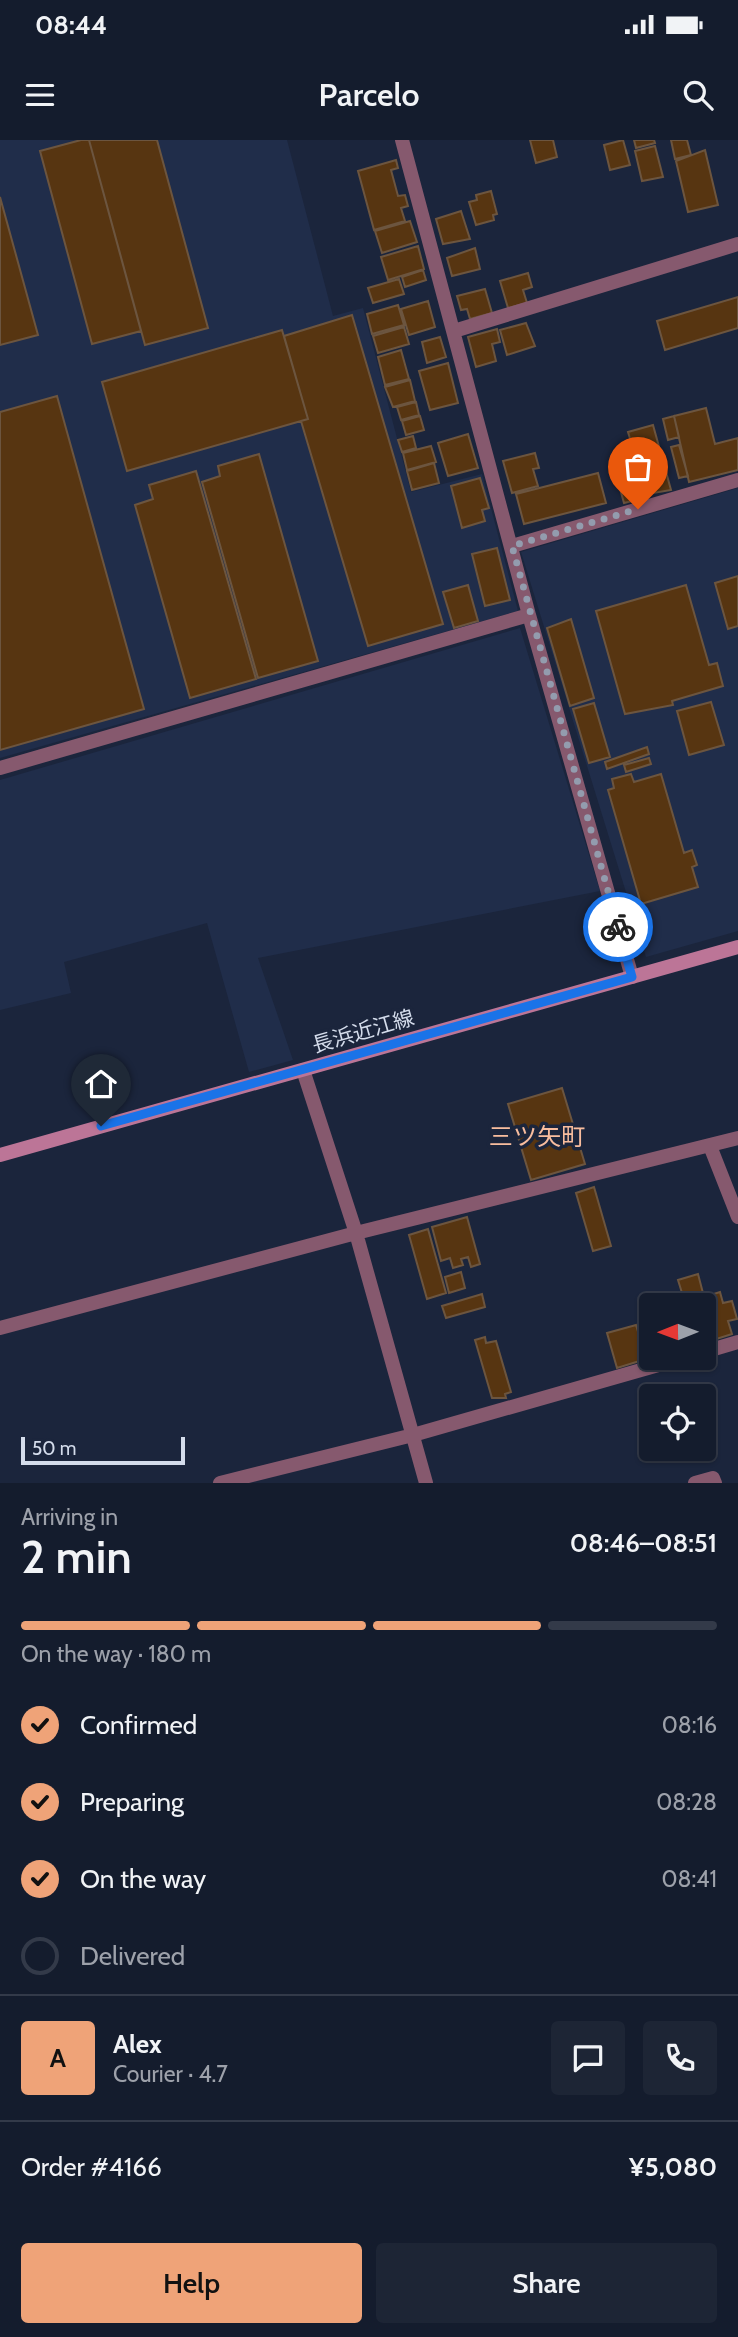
<!DOCTYPE html>
<meta charset="utf-8">
<style>
body{margin:0;font-family:Cabin,"Noto Sans JP",sans-serif;background:#1d2535;color:#f1f3f6;height:100vh;display:flex;flex-direction:column;font-size:26px;white-space:nowrap}
*{box-sizing:border-box;margin:0}
p{font-size:23px;color:#9da1aa}
.icon{flex:none;width:38px;height:38px;fill:none;stroke:currentColor;stroke-width:2;stroke-linecap:round;stroke-linejoin:round}
.map{position:relative;height:1343px;overflow:hidden}
.drawer{display:flex;flex-direction:column;background:#141c2d;flex:1}
.drawer>*{flex:none}
.needle{width:46px;rotate:269deg}
.buttons{position:absolute;left:639px;top:1153px;display:grid;gap:14px}
.buttons a{display:grid;place-items:center;width:77px;height:77px;border-radius:7px;background:#141c2d;box-shadow:0 2px 5px #0004,0 0 0 2px #333a49;font-size:35px}
.scale{position:absolute;left:21px;bottom:18px;width:164px;box-sizing:border-box;padding-left:7px;border:4px solid #d4dceb;border-top:0;font-size:19px;line-height:24px;white-space:nowrap;color:#d4dceb;-webkit-text-stroke:5px #1b253c;paint-order:stroke}
.pin{position:absolute;display:grid;place-items:center;width:60px;height:60px;color:#fff;margin:-72px -30px;border-radius:50% 50% 50% 0;rotate:-45deg;box-shadow:0 0 7px #0007}
.pin .icon{rotate:45deg}
.courier{position:absolute;display:grid;place-items:center;width:70px;height:70px;margin:-35px;border:5px solid #1a73e8;border-radius:50%;background:#fff;color:#222;box-shadow:0 2px 9px #0007}
.summary em{font-style:normal;font-weight:600}
.summary div{display:flex;flex-direction:column-reverse}
.summary{display:flex;align-items:center;justify-content:space-between;height:119px;padding:0 21px}
h1{font-size:46px;font-weight:600;line-height:52px}
.bar{display:grid;grid-template-columns:repeat(4,1fr);gap:10px 7px;align-content:center;height:84px;padding:0 21px}
.bar i{height:9px;border-radius:5px;background:#333a49}
.bar .active{background:#efa378}
.bar p{grid-column:span 4}
.line{display:flex;align-items:center;gap:18px;padding:0 21px;border-top:2px solid #333a49}
.line div{flex:1}
.round{display:grid;place-items:center;flex:none;width:74px;height:74px;border-radius:7px;background:#1d2535}
ol{padding:0 21px;list-style:none}
li{display:flex;align-items:center;gap:21px;height:77px}
li p{margin-inline-start:auto}
li .icon{padding:7px;border-radius:50%;background:#efa378;color:#111;stroke-width:4}
li:last-child{color:#9da1aa}
li i{width:38px;height:38px;border:4px solid #333a49;border-radius:50%}
.button{display:flex;gap:14px;margin-top:auto;padding:14px 21px}
.button a{flex:1;height:80px;border-radius:7px;background:#efa378;color:#111;font-size:28px;font-weight:600;line-height:80px;text-align:center}
.button a+a{background:#1d2535;color:#f1f3f6}
.status{display:flex;justify-content:space-between;align-items:center;height:49px;padding:0 35px;background:#141c2d;direction:ltr}
.status svg{height:19px;fill:currentColor}
header{display:flex;justify-content:space-between;align-items:center;height:91px;padding:0 21px;background:#141c2d;font-size:32px;font-weight:600}
.map>svg:first-child{display:block}
</style>
<div class="status"><b>08:44</b><svg viewBox="0 0 49 12"><path d="M0 12V9h3v3zM5 12V6h3v6zM10 12V3h3v9zM15 12V0h3v12zM26 1h20v11H26zM47 4h2v5h-2z"/></svg></div>
<header><svg class="icon" aria-label="menu" viewBox="0 0 24 24"><path d="M4 6h16M4 12h16M4 18h16"/></svg>Parcelo<svg class="icon" aria-label="search" viewBox="0 0 24 24"><circle cx="10" cy="10" r="6"/><path d="M15 15l6 6"/></svg></header>
<div class="map">
<svg width="738" height="1343" viewBox="0 0 738 1343">
<rect width="100%" height="100%" fill="#1b253c"/>
<!-- built -->
<path fill="#202d4a" d="M 0,0 L 287,0 L 333,176 L 363,168 L 411,352 L 482,334 L 518,471 L 0,618 Z
M 738,348 L 738,791 L 646,817 L 521,412 Z
M 520,488 L 600,751 L 258,818 L 293,920 L 249,932 L 207,783 L 64,822 L 71,853 L 0,870 L 0,640 Z"/>
<!-- building -->
<path fill="#573511" stroke="#6c553f" stroke-width="2" d="M 81,0 L 89,0 L 141,191 L 92,204 L 40,11 Z
M 89,0 L 157,0 L 208,188 L 145,205 Z
M 530,0 L 553,0 L 557,17 L 536,23 Z
M 623,0 L 630,25 L 610,30 L 604,5 Z
M 634,0 L 654,0 L 655,3 L 636,8 Z
M 671,0 L 687,0 L 691,15 L 675,19 Z
M 655,6 L 663,37 L 642,41 L 635,11 Z
M 705,10 L 718,65 L 688,72 L 676,21 Z
M 396,20 L 398,28 L 391,30 L 398,56 L 405,55 L 408,66 L 401,68 L 405,81 L 374,90 L 358,31 Z
M 491,51 L 497,74 L 493,75 L 494,80 L 476,85 L 469,62 L 477,60 L 476,55 Z
M 0,57 L 38,195 L 0,205 Z
M 461,71 L 470,99 L 443,104 L 436,79 Z
M 410,81 L 417,102 L 382,113 L 375,91 Z
M 418,106 L 424,129 L 388,140 L 381,117 Z
M 475,108 L 480,129 L 452,136 L 447,118 Z
M 423,130 L 426,140 L 405,147 L 402,137 Z
M 528,133 L 532,147 L 523,150 L 527,163 L 508,168 L 500,141 Z
M 399,139 L 404,154 L 373,163 L 368,148 Z
M 485,149 L 492,173 L 470,179 L 467,169 L 461,170 L 457,156 Z
M 738,157 L 738,188 L 665,210 L 657,181 Z
M 428,161 L 435,187 L 409,195 L 401,169 Z
M 398,165 L 404,185 L 372,194 L 367,174 Z
M 352,175 L 443,484 L 368,506 L 301,281 L 308,279 L 284,196 Z
M 526,183 L 535,206 L 507,215 L 500,190 Z
M 404,187 L 409,204 L 378,213 L 373,196 Z
M 497,189 L 500,202 L 492,204 L 496,221 L 476,227 L 468,197 Z
M 282,190 L 308,279 L 127,331 L 102,242 Z
M 440,197 L 446,217 L 427,223 L 422,202 Z
M 401,210 L 409,239 L 385,245 L 378,217 Z
M 448,223 L 458,263 L 430,270 L 419,231 Z
M 410,240 L 415,261 L 393,267 L 385,247 Z
M 57,256 L 144,569 L 0,610 L 0,272 Z
M 416,262 L 419,275 L 401,280 L 397,267 Z
M 706,268 L 715,304 L 738,298 L 738,330 L 689,342 L 674,276 Z
M 420,276 L 424,290 L 406,295 L 402,281 Z
M 674,276 L 679,297 L 668,300 L 663,279 Z
M 653,285 L 671,350 L 635,356 L 636,360 L 624,363 L 614,327 L 637,322 L 628,292 Z
M 468,294 L 478,328 L 448,336 L 438,303 Z
M 413,296 L 416,308 L 402,312 L 398,300 Z
M 679,305 L 688,336 L 679,338 L 671,307 Z
M 431,306 L 436,322 L 407,330 L 403,313 Z
M 535,313 L 539,328 L 533,329 L 538,346 L 512,353 L 503,321 Z
M 259,314 L 318,521 L 258,538 L 202,342 L 220,336 L 218,326 Z
M 434,323 L 439,343 L 412,350 L 407,331 Z
M 196,331 L 256,539 L 190,558 L 135,365 L 153,359 L 149,345 Z
M 598,333 L 606,363 L 524,384 L 516,354 Z
M 480,338 L 489,368 L 482,370 L 485,381 L 462,388 L 451,346 Z
M 497,408 L 510,460 L 485,466 L 472,414 Z
M 738,436 L 738,486 L 728,489 L 715,443 Z
M 468,445 L 478,481 L 454,488 L 443,452 Z
M 686,445 L 709,525 L 717,523 L 723,546 L 672,561 L 673,565 L 625,574 L 596,471 Z
M 571,479 L 594,558 L 570,566 L 547,488 Z
M 711,562 L 724,605 L 689,615 L 677,571 Z
M 594,563 L 610,617 L 589,623 L 573,569 Z
M 647,607 L 649,614 L 607,629 L 605,622 Z
M 649,618 L 651,624 L 626,632 L 624,625 Z
M 631,634 L 634,642 L 661,634 L 684,713 L 692,710 L 697,725 L 692,727 L 698,747 L 641,764 L 608,650 L 614,648 L 612,639 Z
M 562,948 L 585,1024 L 531,1040 L 508,964 Z
M 594,1047 L 611,1106 L 593,1111 L 576,1053 Z
M 467,1077 L 480,1124 L 471,1127 L 468,1117 L 461,1119 L 463,1125 L 453,1128 L 450,1118 L 441,1121 L 432,1087 Z
M 428,1089 L 446,1153 L 427,1159 L 409,1095 Z
M 461,1132 L 465,1148 L 449,1153 L 445,1137 Z
M 698,1134 L 704,1157 L 720,1152 L 723,1163 L 732,1161 L 737,1179 L 728,1181 L 732,1194 L 704,1203 L 704,1166 L 686,1166 L 678,1140 Z
M 482,1154 L 485,1167 L 446,1178 L 442,1166 Z
M 651,1183 L 651,1217 L 649,1218 L 640,1186 Z
M 636,1185 L 646,1219 L 617,1228 L 607,1193 Z
M 485,1197 L 486,1203 L 496,1201 L 511,1252 L 505,1254 L 506,1258 L 492,1258 L 475,1200 Z"/>
<g fill="none" stroke-linecap="round" stroke-linejoin="round">
<!-- minor -->
<path stroke="#86596e" stroke-width="14" d="M 402,0 L 529,475
M 454,191 L 738,104
M 512,406 L 738,340
M 0,628 L 529,475 L 632,837
M 303,930 L 356,1093 L 426,1343
M 710,1006 L 738,1077
M 0,1188 L 356,1093 L 738,998
M 704,1212 L 738,1202
M 220,1343 L 413,1295 L 683,1218
M 695,1343 L 713,1338 L 715,1343"/>
<!-- secondary -->
<path stroke="#bc7597" stroke-width="14" d="M 0,1015 L 738,807"/>
</g>
<g fill="none" stroke-linecap="round" stroke-linejoin="round">
<!-- done -->
<path stroke="#939cae" stroke-width="7" stroke-dasharray="0 12.6" d="M 618,787 L 512,406 L 638,369"/>
<!-- route -->
<path stroke="#1a73e8" stroke-width="9" d="M 101,986 L 632,837 L 618,787"/>
</g>
<g text-anchor="middle" dominant-baseline="central" stroke-width="7" stroke-linejoin="round" paint-order="stroke">
<!-- street labels -->
<g font-size="21" fill="#d4dceb" stroke="#1b253c">
<text transform="translate(363 891) rotate(-16)">長浜近江線</text>
</g>
<!-- quarter labels -->
<g font-size="24" fill="#f8bd9e" stroke="#1b253c">
<text x="537" y="996">三ツ矢町</text>
</g>
</g>
</svg>
<div class="buttons">
<a><svg class="needle" viewBox="-14 -14 28 28"><path d="M0-13l5 13h-10z" fill="#e53935"/><path d="M0 13l5-13h-10z" fill="#9da1aa"/></svg></a>
<a><svg class="icon" aria-label="locate" viewBox="0 0 24 24"><circle cx="12" cy="12" r="6"/><path d="M12 2v4M12 18v4M2 12h4M18 12h4"/></svg></a>
</div>
<div class="scale">50 m</div>
<div class="pin" style="left:638px;top:369px;background:#ea580c"><svg class="icon" aria-label="bag" viewBox="0 0 24 24"><path d="M5 8h14l-1 12H6zM9 8a3 3 0 0 1 6 0"/></svg></div>
<div class="pin" style="left:101px;top:986px;background:#1f2937"><svg class="icon" aria-label="home" viewBox="0 0 24 24"><path d="M3 11l9-7 9 7M6 9v11h12V9"/></svg></div>
<div class="courier" style="left:618px;top:787px"><svg class="icon" aria-label="bike" viewBox="0 0 24 24"><circle cx="6" cy="16" r="4"/><circle cx="18" cy="16" r="4"/><path d="M6 16l4-8h5l3 8M10 8l3 8H6M13 5h3"/></svg></div>
</div>
<section class="drawer">
<div class="summary"><div><h1>2 min</h1><p>Arriving in</p></div><em>08:46–08:51</em></div>
<div class="bar"><i class="active"></i><i class="active"></i><i class="active"></i><i></i><p>On the way · 180 m</p></div>
<ol>
<li><svg class="icon" aria-label="check" viewBox="0 0 24 24"><path d="M5 12l5 5 9-10"/></svg>Confirmed<p>08:16</p></li>
<li><svg class="icon" aria-label="check" viewBox="0 0 24 24"><path d="M5 12l5 5 9-10"/></svg>Preparing<p>08:28</p></li>
<li><svg class="icon" aria-label="check" viewBox="0 0 24 24"><path d="M5 12l5 5 9-10"/></svg>On the way<p>08:41</p></li>
<li><i></i>Delivered</li>
</ol>
<div class="line" style="height:126px"><b class="round" style="background:#efa378;color:#111">A</b><div><b>Alex</b><p>Courier · 4.7</p></div><a class="round"><svg class="icon" aria-label="chat" viewBox="0 0 24 24"><path d="M4 5h16v11H9l-5 4z"/></svg></a><a class="round"><svg class="icon" aria-label="phone" viewBox="0 0 24 24"><path d="M5 4h4l2 5-3 2q2 4 5 5l2-3 5 2v4C11 20 4 13 5 4z"/></svg></a></div>
<div class="line" style="height:91px"><div>Order #4166</div><b>¥5,080</b></div>
<div class="button"><a>Help</a><a>Share</a></div>
</section>
